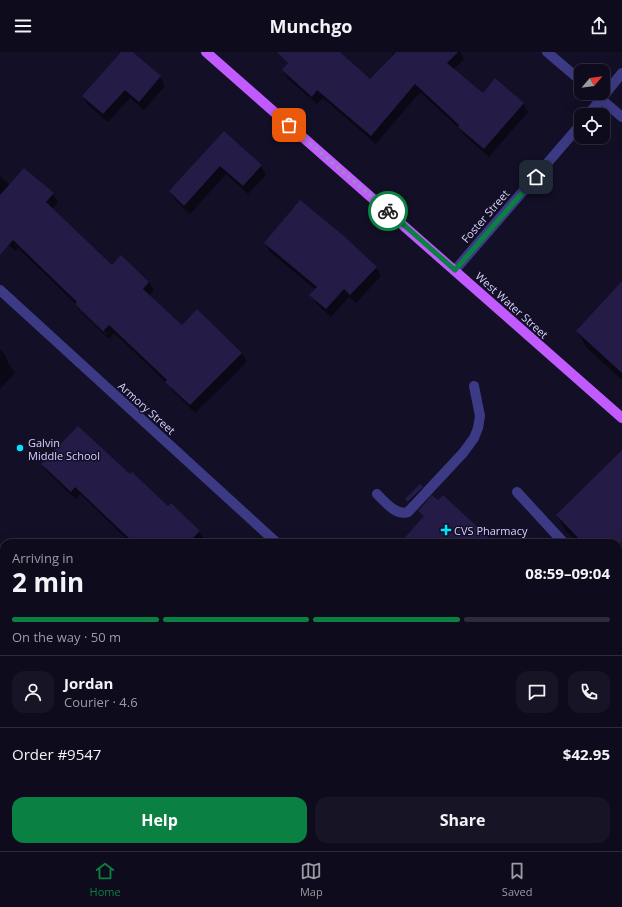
<!DOCTYPE html>
<meta charset="utf-8">
<style>
body{margin:0;font-family:"Open Sans",sans-serif;background:#171425;color:#f1f3f6;height:100vh;display:flex;flex-direction:column;font-size:15px;white-space:nowrap}
*{box-sizing:border-box;margin:0}
p{font-size:13px;color:#9b9ba3}
.icon{flex:none;width:22px;height:22px;fill:none;stroke:currentColor;stroke-width:2;stroke-linecap:round;stroke-linejoin:round}
.map{position:relative;flex:1;overflow:hidden}
.side{position:absolute;left:0px;top:487px;width:622px;height:312px;display:flex;flex-direction:column;background:#0e0b1c;border-radius:12px 12px 0 0;box-shadow:0 4px 16px #0002,0 0 0 1px #2e2b3b}
.side>*{flex:none}
.needle{width:26px;rotate:61deg}
.fabs{position:absolute;left:574px;top:12px;display:grid;gap:8px}
.fabs a{display:grid;place-items:center;width:36px;height:36px;border-radius:8px;background:#0e0b1c;box-shadow:0 4px 16px #0002,0 0 0 1px #2e2b3b;font-size:20px}
.pin{position:absolute;display:grid;place-items:center;width:34px;height:34px;color:#fff;margin:-17px;border-radius:8px;box-shadow:0 2px 6px #0006}
.courier{position:absolute;display:grid;place-items:center;width:40px;height:40px;margin:-20px;border:3px solid #0b8043;border-radius:50%;background:#fff;color:#222;box-shadow:0 1px 5px #0007}
.summary em{font-style:normal;font-weight:700}
.summary div{display:flex;flex-direction:column-reverse}
.summary{display:flex;align-items:center;justify-content:space-between;height:68px;padding:0 12px}
h1{font-size:26px;font-weight:700;line-height:30px}
.bar{display:grid;grid-template-columns:repeat(4,1fr);gap:6px 4px;align-content:center;height:48px;padding:0 12px}
.bar i{height:5px;border-radius:3px;background:#2e2b3b}
.bar .active{background:#0b8043}
.bar p{grid-column:span 4}
.line{display:flex;align-items:center;gap:10px;padding:0 12px;border-top:1px solid #2e2b3b}
.line div{flex:1}
.round{display:grid;place-items:center;flex:none;width:42px;height:42px;border-radius:12px;background:#171425}
.cta{display:flex;gap:8px;margin-top:auto;padding:8px 12px}
.cta a{flex:1;height:46px;border-radius:12px;background:#0b8043;color:#fff;font-size:16px;font-weight:700;line-height:46px;text-align:center}
.cta a+a{background:#171425;color:#f1f3f6}
header{display:flex;justify-content:space-between;align-items:center;height:52px;padding:0 12px;background:#0e0b1c;font-size:18px;font-weight:700}
.tab-bar{display:flex;justify-content:space-around;align-items:center;height:56px;border-top:1px solid #2e2b3b;background:#0e0b1c;font-size:11px;color:#9b9ba3}
.tab-bar a{display:grid;justify-items:center;gap:2px}
.tab-bar .active{color:#0b8043}
.map>svg:first-child{display:block}
</style>
<header><svg class="icon" aria-label="menu" viewBox="0 0 24 24"><path d="M4 6h16M4 12h16M4 18h16"/></svg>Munchgo<svg class="icon" aria-label="share" viewBox="0 0 24 24"><path d="M12 15V3M7 8l5-5 5 5M5 13v7h14v-7"/></svg></header>
<div class="map">
<svg width="622" height="799" viewBox="0 0 622 799">
<rect width="100%" height="100%" fill="#130f26"/>
<!-- green -->
<path fill="#12302f" d="M 0,567 L 4,573 L 4,795 L 151,795 L 154,799 L 0,799 Z"/>
<!-- shadow -->
<path fill="#0007" fill-rule="evenodd" d="M 122,0 L 132,0 L 160,25 L 165,34 L 144,58 L 130,46 L 108,70 L 88,53 L 83,44 Z
M 294,0 L 338,0 L 371,28 L 394,0 L 460,0 L 464,7 L 453,18 L 483,43 L 523,52 L 528,60 L 489,105 L 464,83 L 460,77 L 420,40 L 376,92 L 323,46 L 317,52 L 288,27 L 283,18 L 288,12 L 286,9 Z
M 224,81 L 261,114 L 266,123 L 248,142 L 226,122 L 190,162 L 175,148 L 170,140 Z
M 0,124 L 10,133 L 53,142 L 58,151 L 52,157 L 112,214 L 121,204 L 149,230 L 154,239 L 149,244 L 182,275 L 242,301 L 247,310 L 195,361 L 172,338 L 168,332 L 114,281 L 109,287 L 81,261 L 76,252 L 18,196 L 16,199 L 0,186 ZM 80,256 L 108,282 L 106,283 L 80,259 Z
M 265,191 L 376,215 L 381,224 L 356,251 L 349,245 L 331,265 L 316,251 L 311,243 L 315,237 L 270,200 Z
M 622,230 L 622,328 L 586,295 L 577,279 Z
M 0,297 L 3,300 L 8,309 L 7,310 L 15,321 L 0,337 Z
M 42,412 L 130,423 L 199,479 L 204,487 L 200,491 L 131,491 L 80,442 L 76,447 L 47,420 Z
M 622,416 L 622,536 L 618,538 L 618,491 L 578,491 L 565,478 L 557,463 Z
M 422,435 L 424,439 L 411,454 L 407,447 Z
M 622,680 L 622,799 L 507,799 L 511,795 L 618,795 L 618,684 Z"/>
<!-- building -->
<path fill="#241b47" d="M 121,0 L 133,0 L 161,24 L 139,50 L 125,38 L 103,62 L 82,44 Z
M 277,0 L 340,0 L 370,27 L 396,0 L 458,0 L 447,11 L 483,41 L 495,26 L 524,51 L 484,97 L 458,75 L 459,73 L 415,32 L 371,84 L 317,38 L 312,45 L 282,18 L 288,11 Z
M 224,79 L 262,113 L 243,134 L 220,114 L 184,154 L 169,139 Z
M 24,116 L 54,141 L 46,150 L 112,213 L 121,203 L 149,230 L 143,237 L 182,273 L 197,257 L 242,301 L 190,353 L 165,330 L 167,328 L 109,273 L 103,279 L 75,252 L 77,250 L 13,188 L 0,203 L 0,143 Z
M 300,148 L 344,184 L 377,215 L 350,243 L 344,237 L 326,257 L 309,243 L 317,235 L 264,191 Z
M 622,229 L 622,321 L 576,279 Z
M 78,374 L 130,422 L 132,420 L 168,454 L 171,451 L 200,479 L 188,491 L 134,491 L 75,435 L 71,440 L 41,412 Z
M 622,398 L 622,491 L 583,491 L 556,463 Z
M 420,432 L 423,435 L 408,450 L 405,447 Z
M 432,443 L 438,448 L 443,443 L 495,491 L 400,491 L 424,464 L 418,459 Z"/>
<g fill="none" stroke-linecap="round" stroke-linejoin="round">
<!-- service -->
<path stroke="#3d3a85" stroke-width="10" d="M 517,440 L 564,491
M 377,442 C 385,450 396,464 408,460 L 463,401 L 474,386 L 478,376 L 480,364 L 474,334
M 618,554 L 622,563"/>
<!-- minor -->
<path stroke="#3d3a85" stroke-width="10" d="M 547,0 L 581,29
M 594,41 L 622,65
M 588,63 L 622,21
M 455,218 L 581,72
M 0,238 L 277,491"/>
<!-- primary -->
<path stroke="#c25bff" stroke-width="10" d="M 206,0 L 622,366
M 618,621 L 622,617
M 434,799 L 438,795"/>
</g>
<g fill="none" stroke-linecap="round" stroke-linejoin="round">
<!-- done -->
<path stroke="#948fb3" stroke-width="4" stroke-dasharray="0 7.2" d="M 289,73 L 388,159"/>
<!-- route -->
<path stroke="#0b8043" stroke-width="5" d="M 388,159 L 455,218 L 536,125"/>
</g>
<!-- markers -->
<g fill="#00e5ff" stroke="#130f26" stroke-width="1.5">
<circle cx="20" cy="396" r="4"/>
<path d="M444 472h4v4h4v4h-4v4h-4v-4h-4v-4h4z"/>
</g>
<g text-anchor="middle" dominant-baseline="central" stroke-width="3" stroke-linejoin="round" paint-order="stroke">
<!-- street labels -->
<g font-size="11" fill="#d9d4ff" stroke="#130f26">
<text transform="translate(485 164) rotate(-49)">Foster Street</text>
<text transform="translate(512 253) rotate(42)">West Water Street</text>
<text transform="translate(147 356) rotate(42)">Armory Street</text>
</g>
<!-- poi labels -->
<g font-size="11" fill="#d9d4ff" stroke="#130f26" text-anchor="start">
<text x="28" y="390">Galvin<tspan x="28" dy="13">Middle School</tspan></text>
<text x="454" y="478">CVS Pharmacy</text>
</g>
</g>
</svg>
<div class="fabs">
<a><svg class="needle" viewBox="-14 -14 28 28"><path d="M0-13l5 13h-10z" fill="#e53935"/><path d="M0 13l5-13h-10z" fill="#9b9ba3"/></svg></a>
<a><svg class="icon" aria-label="locate" viewBox="0 0 24 24"><circle cx="12" cy="12" r="6"/><path d="M12 2v4M12 18v4M2 12h4M18 12h4"/></svg></a>
</div>
<div class="pin" style="left:289px;top:73px;background:#ea580c"><svg class="icon" aria-label="bag" viewBox="0 0 24 24"><path d="M5 8h14l-1 12H6zM9 8a3 3 0 0 1 6 0"/></svg></div>
<div class="pin" style="left:536px;top:125px;background:#1f2937"><svg class="icon" aria-label="home" viewBox="0 0 24 24"><path d="M3 11l9-7 9 7M6 9v11h12V9"/></svg></div>
<div class="courier" style="left:388px;top:159px"><svg class="icon" aria-label="bike" viewBox="0 0 24 24"><circle cx="6" cy="16" r="4"/><circle cx="18" cy="16" r="4"/><path d="M6 16l4-8h5l3 8M10 8l3 8H6M13 5h3"/></svg></div>
<section class="side">
<div class="summary"><div><h1>2 min</h1><p>Arriving in</p></div><em>08:59–09:04</em></div>
<div class="bar"><i class="active"></i><i class="active"></i><i class="active"></i><i></i><p>On the way · 50 m</p></div>
<div class="line" style="height:72px"><a class="round"><svg class="icon" aria-label="person" viewBox="0 0 24 24"><circle cx="12" cy="8" r="4"/><path d="M4 21q1-7 8-7t8 7"/></svg></a><div><b>Jordan</b><p>Courier · 4.6</p></div><a class="round"><svg class="icon" aria-label="chat" viewBox="0 0 24 24"><path d="M4 5h16v11H9l-5 4z"/></svg></a><a class="round"><svg class="icon" aria-label="phone" viewBox="0 0 24 24"><path d="M5 4h4l2 5-3 2q2 4 5 5l2-3 5 2v4C11 20 4 13 5 4z"/></svg></a></div>
<div class="line" style="height:52px"><div>Order #9547</div><b>$42.95</b></div>
<div class="cta"><a>Help</a><a>Share</a></div>
</section>
</div>
<nav class="tab-bar">
<a class="active"><svg class="icon" aria-label="home" viewBox="0 0 24 24"><path d="M3 11l9-7 9 7M6 9v11h12V9"/></svg>Home</a>
<a><svg class="icon" aria-label="map" viewBox="0 0 24 24"><path d="M3 6l6-2 6 2 6-2v14l-6 2-6-2-6 2zM9 4v14M15 6v14"/></svg>Map</a>
<a><svg class="icon" aria-label="saved" viewBox="0 0 24 24"><path d="M7 4h10v16l-5-4-5 4z"/></svg>Saved</a>
</nav>
